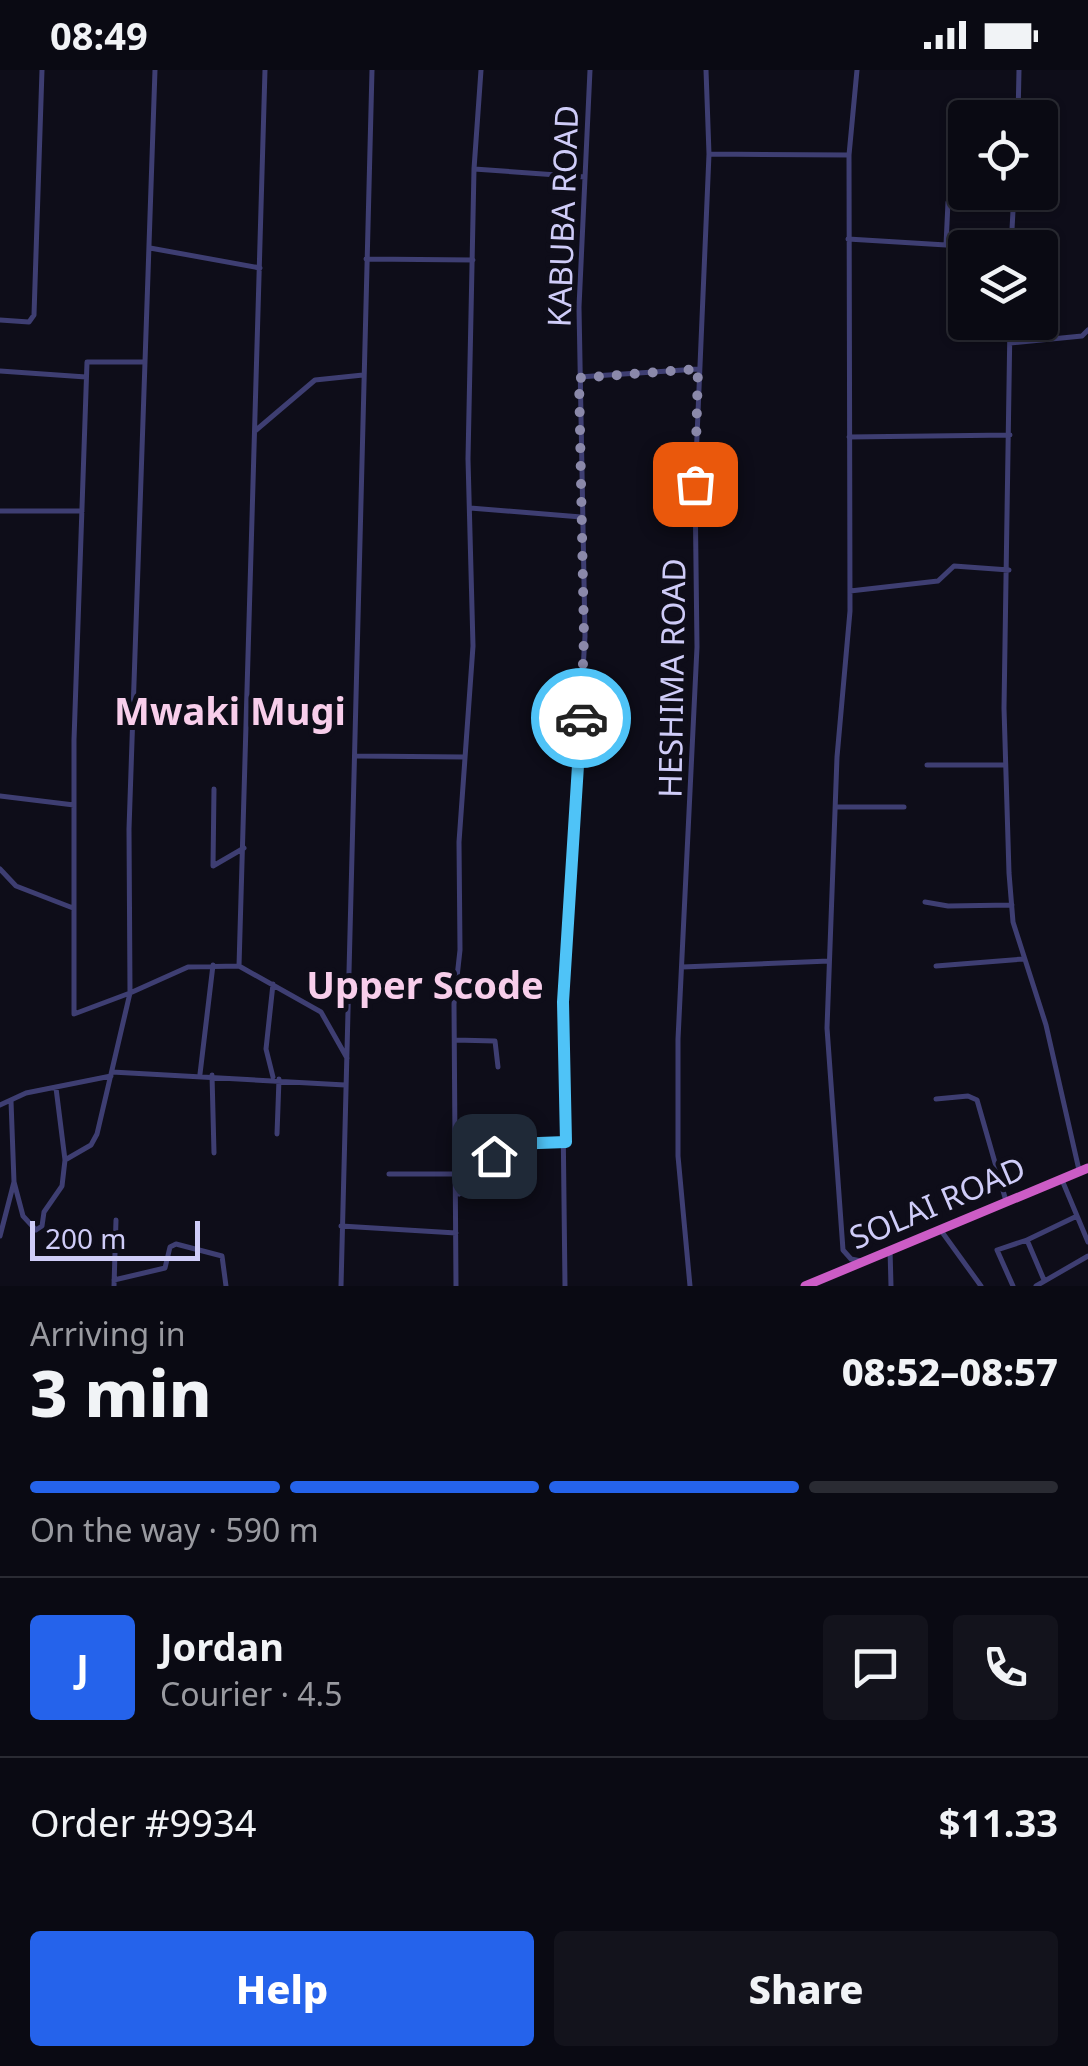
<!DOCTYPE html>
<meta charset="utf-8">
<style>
body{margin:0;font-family:"Noto Sans",sans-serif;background:#13131c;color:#f1f3f6;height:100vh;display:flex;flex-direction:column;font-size:38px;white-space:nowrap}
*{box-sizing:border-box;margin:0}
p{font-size:32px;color:#999aa0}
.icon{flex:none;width:55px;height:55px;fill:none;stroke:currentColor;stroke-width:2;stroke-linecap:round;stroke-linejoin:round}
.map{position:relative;height:1216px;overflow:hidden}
.drawer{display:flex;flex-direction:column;background:#0a0a13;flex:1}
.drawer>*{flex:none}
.tools{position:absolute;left:948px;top:30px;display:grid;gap:20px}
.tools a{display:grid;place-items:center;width:110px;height:110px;border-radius:10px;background:#0a0a13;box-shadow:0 2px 8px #0004,0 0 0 2px #2a2b33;font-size:50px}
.scale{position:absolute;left:30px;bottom:25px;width:170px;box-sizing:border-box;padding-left:10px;border:5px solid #cfccf8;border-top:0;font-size:28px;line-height:35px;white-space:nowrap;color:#cfccf8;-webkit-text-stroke:8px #0e0d19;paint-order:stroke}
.pin{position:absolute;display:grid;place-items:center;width:85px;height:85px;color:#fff;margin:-42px;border-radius:20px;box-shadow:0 5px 15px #0006}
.courier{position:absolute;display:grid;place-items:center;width:100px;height:100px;margin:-50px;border:8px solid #4fc3f7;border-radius:50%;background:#fff;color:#222;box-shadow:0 2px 12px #0007}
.head em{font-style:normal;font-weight:800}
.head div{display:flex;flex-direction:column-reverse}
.head{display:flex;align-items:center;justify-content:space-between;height:170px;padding:0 30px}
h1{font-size:65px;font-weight:800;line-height:75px}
.bar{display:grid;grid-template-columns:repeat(4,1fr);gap:15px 10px;align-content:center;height:120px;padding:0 30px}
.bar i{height:12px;border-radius:8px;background:#2a2b33}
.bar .current{background:#2563eb}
.bar p{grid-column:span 4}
.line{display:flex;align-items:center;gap:25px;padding:0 30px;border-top:2px solid #2a2b33}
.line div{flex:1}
.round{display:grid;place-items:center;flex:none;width:105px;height:105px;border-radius:10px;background:#13131c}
.cta{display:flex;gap:20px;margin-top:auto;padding:20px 30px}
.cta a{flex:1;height:115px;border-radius:10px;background:#2563eb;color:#fff;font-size:40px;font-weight:800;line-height:115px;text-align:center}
.cta a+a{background:#13131c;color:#f1f3f6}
.status{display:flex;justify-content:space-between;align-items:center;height:70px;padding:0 50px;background:#0a0a13;direction:ltr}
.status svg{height:28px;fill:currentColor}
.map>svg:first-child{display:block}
</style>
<div class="status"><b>08:49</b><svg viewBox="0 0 49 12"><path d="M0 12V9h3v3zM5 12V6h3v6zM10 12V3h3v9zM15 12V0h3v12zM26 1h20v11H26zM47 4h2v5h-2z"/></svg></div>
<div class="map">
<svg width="1088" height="1216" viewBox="0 0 1088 1216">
<rect width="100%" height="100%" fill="#0e0d19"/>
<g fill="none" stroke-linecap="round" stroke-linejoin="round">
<!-- minor -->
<path stroke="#3e3e72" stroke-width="5" d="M 857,0 L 849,85 L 850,541 L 837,687 L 827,958 L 843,1180 L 851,1189 L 861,1191
M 1018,48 L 1019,0
M 709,84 L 849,85
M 474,99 L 585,107
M 848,169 L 946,175 L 948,132 L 1014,131
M 150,178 L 260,198
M 1011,178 L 1014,122
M 366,189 L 473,190
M 0,250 L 29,252 L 34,245 L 42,0
M 1010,252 L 1004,638 L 1009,803 L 1013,852 L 1046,955 L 1079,1100
M 1010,273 L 1082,266 L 1088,260
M 143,292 L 87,292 L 74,670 L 74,944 L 130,923 L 129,759 L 155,0
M 0,301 L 86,307
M 579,307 L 698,299
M 255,361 L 315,310 L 363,305
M 849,367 L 1010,365
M 470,438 L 581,447
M 0,441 L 82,441
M 850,521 L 938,511 L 954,496 L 1009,500
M 357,686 L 464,687
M 927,695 L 1005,695
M 214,719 L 213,796 L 244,778
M 0,726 L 74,735
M 837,737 L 904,737
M 0,799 L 16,816 L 73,838
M 925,832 L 948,836 L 1012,835
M 239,896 L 265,0
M 936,896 L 1023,889
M 682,897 L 829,891
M 455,970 L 495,971 L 498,997
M 112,1002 L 345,1015
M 200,1004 L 213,895
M 212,1005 L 214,1083
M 273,1007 L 266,979 L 273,914
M 936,1029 L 968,1026 L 977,1030 L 1006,1131
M 0,1035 L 26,1023 L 111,1006
M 277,1064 L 279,1009
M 65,1090 L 91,1075 L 97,1064 L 130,923 L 188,897 L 239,896 L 321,942 L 347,988
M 389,1104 L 457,1104
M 1062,1110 L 1088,1172
M 14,1112 L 23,1146 L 36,1160 L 42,1156 L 44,1142 L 62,1116 L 65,1090 L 56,1018
M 459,1124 L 503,1077 L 566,1073
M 341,1156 L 456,1163
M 942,1162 L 981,1216
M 0,1166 L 14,1112 L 11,1031
M 890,1179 L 891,1216
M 114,1210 L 165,1198 L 170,1177 L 176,1174 L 222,1186 L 226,1216
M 1044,1210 L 1027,1170 L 1077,1146
M 114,1216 L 116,1150
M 341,1216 L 372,0
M 456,1216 L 454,934 L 460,880 L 459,772 L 473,576 L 468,389 L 474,99 L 481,0
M 565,1216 L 562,958 L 585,566 L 579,237 L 590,0
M 690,1216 L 678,1086 L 678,969 L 697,577 L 695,413 L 709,84 L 706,0
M 1013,1216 L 997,1180 L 1027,1170
M 1036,1216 L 1088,1186"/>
<!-- trunk -->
<path stroke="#cc5cc6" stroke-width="9" d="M 805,1216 L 1088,1098"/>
</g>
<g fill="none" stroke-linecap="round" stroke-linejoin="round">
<!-- done -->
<path stroke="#8b89aa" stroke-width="10" stroke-dasharray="0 18" d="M 581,648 L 584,566 L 579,308 L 698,299 L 695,414"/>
<!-- route -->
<path stroke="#4fc3f7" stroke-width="12" d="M 494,1086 L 512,1074 L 566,1072 L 563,932 L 581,648"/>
</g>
<g text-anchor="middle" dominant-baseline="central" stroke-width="10" stroke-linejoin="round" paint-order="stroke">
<!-- street labels -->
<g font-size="32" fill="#cfccf8" stroke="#0e0d19">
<text transform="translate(562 146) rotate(-88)">KABUBA ROAD</text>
<text transform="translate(671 608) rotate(-89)">HESHIMA ROAD</text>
<text transform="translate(937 1132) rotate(-23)">SOLAI ROAD</text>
</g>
<!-- quarter labels -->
<g font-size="38" font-weight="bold" fill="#f8ceeb" stroke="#0e0d19">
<text x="230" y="640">Mwaki Mugi</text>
<text x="425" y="914">Upper Scode</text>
</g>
</g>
</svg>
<div class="tools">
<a><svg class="icon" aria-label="locate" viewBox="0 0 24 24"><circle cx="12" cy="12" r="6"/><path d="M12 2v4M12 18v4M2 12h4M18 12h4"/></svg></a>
<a><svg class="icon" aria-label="layers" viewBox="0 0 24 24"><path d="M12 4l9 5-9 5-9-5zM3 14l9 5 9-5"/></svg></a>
</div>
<div class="scale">200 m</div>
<div class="pin" style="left:695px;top:414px;background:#ea580c"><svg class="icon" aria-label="bag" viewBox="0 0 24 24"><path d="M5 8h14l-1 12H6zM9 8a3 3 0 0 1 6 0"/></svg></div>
<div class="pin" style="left:494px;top:1086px;background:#1f2937"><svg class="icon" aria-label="home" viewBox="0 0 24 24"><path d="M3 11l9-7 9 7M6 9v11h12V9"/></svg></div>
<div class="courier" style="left:581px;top:648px"><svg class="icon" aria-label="car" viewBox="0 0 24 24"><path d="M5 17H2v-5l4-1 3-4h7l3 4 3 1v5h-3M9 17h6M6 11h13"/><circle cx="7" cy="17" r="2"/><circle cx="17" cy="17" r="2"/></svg></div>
</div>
<section class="drawer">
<div class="head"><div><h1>3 min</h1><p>Arriving in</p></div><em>08:52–08:57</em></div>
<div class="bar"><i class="current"></i><i class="current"></i><i class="current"></i><i></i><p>On the way · 590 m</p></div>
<div class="line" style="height:180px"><b class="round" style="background:#2563eb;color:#fff">J</b><div><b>Jordan</b><p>Courier · 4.5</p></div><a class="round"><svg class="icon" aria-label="chat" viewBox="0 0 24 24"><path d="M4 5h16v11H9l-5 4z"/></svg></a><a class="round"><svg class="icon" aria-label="phone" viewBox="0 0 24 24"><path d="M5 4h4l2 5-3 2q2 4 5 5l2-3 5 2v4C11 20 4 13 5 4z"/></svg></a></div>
<div class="line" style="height:130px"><div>Order #9934</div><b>$11.33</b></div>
<div class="cta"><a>Help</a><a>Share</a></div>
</section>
